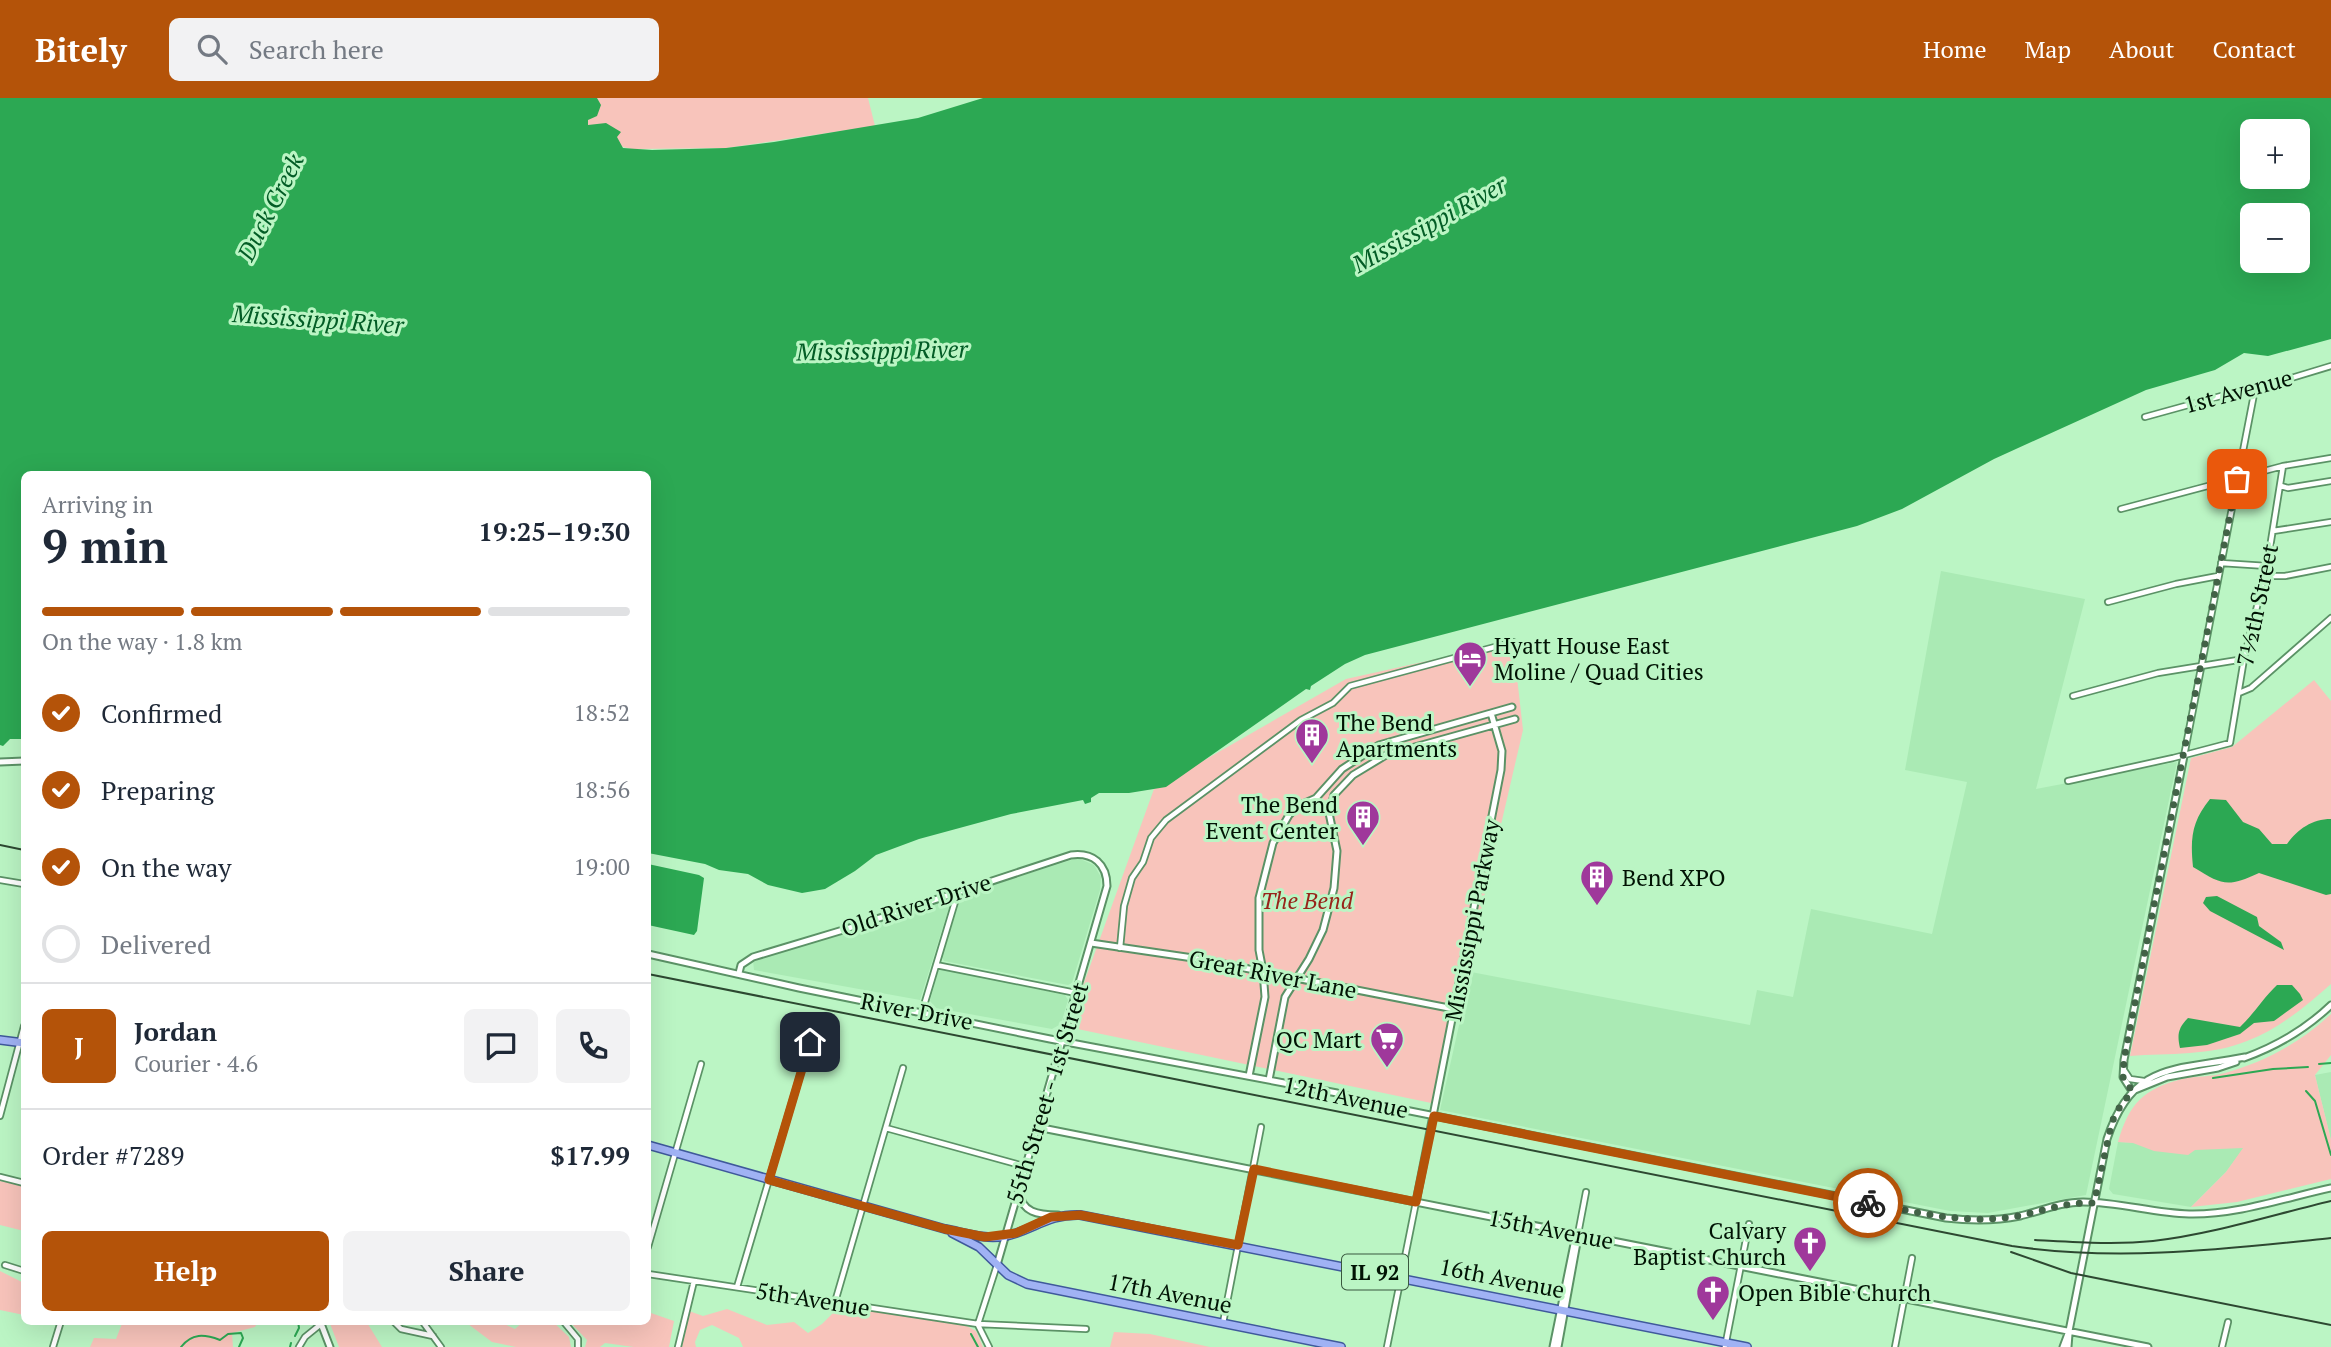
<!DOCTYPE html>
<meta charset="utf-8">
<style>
body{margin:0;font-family:"PT Serif",serif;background:#f2f2f3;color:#1f2937;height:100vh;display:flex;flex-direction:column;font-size:26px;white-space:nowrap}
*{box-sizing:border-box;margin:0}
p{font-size:23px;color:#747a83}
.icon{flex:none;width:38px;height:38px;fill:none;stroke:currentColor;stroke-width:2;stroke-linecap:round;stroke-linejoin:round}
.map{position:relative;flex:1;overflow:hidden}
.side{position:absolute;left:21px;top:373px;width:630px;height:854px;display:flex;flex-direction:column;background:#fff;border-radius:10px;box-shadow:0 7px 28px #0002}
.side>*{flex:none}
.buttons{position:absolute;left:2240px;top:21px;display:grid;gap:14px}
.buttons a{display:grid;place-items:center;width:70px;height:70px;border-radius:10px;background:#fff;box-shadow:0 7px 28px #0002;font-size:35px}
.pin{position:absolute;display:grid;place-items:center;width:60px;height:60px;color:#fff;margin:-30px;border-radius:14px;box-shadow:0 4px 10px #0006}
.courier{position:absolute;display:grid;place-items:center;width:70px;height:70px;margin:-35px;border:5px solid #b45309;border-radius:50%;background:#fff;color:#222;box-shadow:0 2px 9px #0007}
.head em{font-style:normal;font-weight:800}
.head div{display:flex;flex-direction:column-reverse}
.head{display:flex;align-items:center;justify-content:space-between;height:119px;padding:0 21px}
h1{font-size:46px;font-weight:800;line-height:52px}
.bar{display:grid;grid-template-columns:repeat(4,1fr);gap:10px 7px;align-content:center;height:84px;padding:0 21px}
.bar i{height:9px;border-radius:5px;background:#e0e1e3}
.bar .active{background:#b45309}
.bar p{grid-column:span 4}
.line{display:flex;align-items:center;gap:18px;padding:0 21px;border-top:2px solid #e0e1e3}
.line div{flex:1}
.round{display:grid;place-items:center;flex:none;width:74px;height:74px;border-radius:10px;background:#f2f2f3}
ol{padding:0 21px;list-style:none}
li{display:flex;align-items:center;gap:21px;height:77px}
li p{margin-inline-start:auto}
li .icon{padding:7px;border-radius:50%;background:#b45309;color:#fff;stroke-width:4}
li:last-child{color:#747a83}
li i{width:38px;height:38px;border:4px solid #e0e1e3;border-radius:50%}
.action{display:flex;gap:14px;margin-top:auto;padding:14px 21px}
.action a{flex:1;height:80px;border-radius:10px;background:#b45309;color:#fff;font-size:28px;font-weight:800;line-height:80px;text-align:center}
.action a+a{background:#f2f2f3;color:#1f2937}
header{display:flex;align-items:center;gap:42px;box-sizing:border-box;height:98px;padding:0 35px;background:#b45309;color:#fff}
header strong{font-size:33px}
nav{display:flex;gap:38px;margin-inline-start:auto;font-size:24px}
.search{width:490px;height:63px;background:#f2f2f3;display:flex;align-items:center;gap:18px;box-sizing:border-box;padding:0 24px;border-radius:10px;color:#747a83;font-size:26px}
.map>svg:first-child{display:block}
</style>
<header>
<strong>Bitely</strong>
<div class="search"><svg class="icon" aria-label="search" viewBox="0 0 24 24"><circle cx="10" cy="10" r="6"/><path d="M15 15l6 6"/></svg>Search here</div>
<nav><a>Home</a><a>Map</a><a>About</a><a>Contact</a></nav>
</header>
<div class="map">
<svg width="2331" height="1249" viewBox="0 0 2331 1249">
<rect width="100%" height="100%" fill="#bbf5c4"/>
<!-- built -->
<path fill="#aaeab4" d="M 1941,473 L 2085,501 L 2036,691 L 2177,664 L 2086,1097 L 1988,1115 L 1950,1113 L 1440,1012 L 1471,874 L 1750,927 L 1757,892 L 1793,899 L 1811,811 L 1932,836 L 1967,684 L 1905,672 Z
M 1078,760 L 1094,767 L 1101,779 L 1100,792 L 1072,885 L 1068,887 L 944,863 L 942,859 L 962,796 Z
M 952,800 L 920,902 L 754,872 L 753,862 L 856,832 Z
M 942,871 L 1065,897 L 1068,902 L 1061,926 L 1052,931 L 936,910 L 930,903 L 938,873 Z
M 2331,974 L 2331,1042 L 2315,977 Z
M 2118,1044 L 2244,1050 L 2226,1074 L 2191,1109 L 2113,1096 L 2109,1091 Z"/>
<!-- green -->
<path fill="#f8c4bb" d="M 436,0 L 868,0 L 875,28 L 726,50 L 631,51 Z
M 1513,544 L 1523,632 L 1436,1006 L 1068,929 L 1154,691 L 1346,581 Z
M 2314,582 L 2331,603 L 2331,886 C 2306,908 2279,931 2247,943 C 2211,958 2169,955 2130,958 L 2191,660 L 2232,649 Z
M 2331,916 L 2331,957 L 2315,977 L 2331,1042 L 2331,1081 L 2237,1104 L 2191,1109 L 2226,1074 L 2243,1050 L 2195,1052 L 2188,1057 L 2154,1053 L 2133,1045 L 2118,1044 C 2129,1006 2143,991 2182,981 C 2196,978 2211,979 2225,975 C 2265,964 2301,944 2331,916 Z
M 0,1083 L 24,1088 L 24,1133 L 0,1127 Z
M 0,1173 L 24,1185 L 24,1217 L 0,1212 Z
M 840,1208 L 963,1226 L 976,1233 L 983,1249 L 743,1249 L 739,1240 L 712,1227 L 700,1232 L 695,1244 L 696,1249 L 682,1249 L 689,1213 L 703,1218 L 727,1211 L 767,1227 L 794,1224 L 808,1235 L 822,1226 Z
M 648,1214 L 674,1223 L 669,1249 L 634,1249 L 605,1245 L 600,1249 L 585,1249 L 587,1242 L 569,1223 L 648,1223 Z
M 123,1223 L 258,1223 L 255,1229 L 232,1235 L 233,1249 L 90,1249 L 94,1240 L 116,1241 Z
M 329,1223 L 366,1223 L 382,1249 L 339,1249 Z
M 464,1223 L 498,1223 L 515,1231 L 524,1223 L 552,1223 L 569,1239 L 571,1249 L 516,1249 L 492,1244 Z
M 1114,1234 L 1150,1236 L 1210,1249 L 1110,1249 Z"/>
<!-- water -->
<path fill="#2ca853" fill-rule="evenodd" d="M 0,0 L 597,0 L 601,7 L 597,18 L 588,22 L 588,27 L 606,25 L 621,34 L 617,39 L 623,50 L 652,52 L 726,50 L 774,44 L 918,20 L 983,0 L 2331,0 L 2331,241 L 2268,258 L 2244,255 L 2215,272 L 2146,292 L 1994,361 L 1902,411 L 1857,428 L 1365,557 L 1345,566 L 1311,588 L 1310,592 L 1306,591 L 1166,689 L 1129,695 L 1099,695 L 1091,700 L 1091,704 L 1085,706 L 1083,702 L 1011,716 L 919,741 L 876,757 L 855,773 L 825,791 L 802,795 L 768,787 L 748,776 L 719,772 L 705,766 L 648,755 L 648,376 L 24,376 L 24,641 L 10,641 L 3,648 L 0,647 ZM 2298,33 L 2298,79 L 2252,79 L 2252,33 ZM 2298,117 L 2298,163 L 2252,163 L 2252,117 Z
M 2210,701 L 2226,702 L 2243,724 L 2259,731 L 2272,746 L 2287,746 C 2298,731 2312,721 2331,721 L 2331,796 L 2326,797 L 2259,775 C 2226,790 2223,787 2193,769 C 2190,740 2192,723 2210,701 Z
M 648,766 L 699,777 L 704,780 L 697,833 L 694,837 L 648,827 Z
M 2217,798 L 2257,819 L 2259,828 L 2281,844 L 2284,852 L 2210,813 L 2203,805 L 2206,799 Z
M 2277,887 L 2292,887 L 2300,896 L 2303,902 L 2274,923 L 2254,925 L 2240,936 L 2207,947 L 2180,950 C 2177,937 2178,930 2188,920 L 2240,929 C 2254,916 2263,900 2277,887 Z"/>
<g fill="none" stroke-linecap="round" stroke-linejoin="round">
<!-- stream -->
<path stroke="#2ca853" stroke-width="2" d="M 2319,966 L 2331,965
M 2213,980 L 2273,971 L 2308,969
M 2306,993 L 2315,1003 L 2331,1057
M 971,1236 L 978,1249
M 295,1238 L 299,1230 L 298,1223
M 181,1249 C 192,1235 204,1236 220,1242 L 228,1236 L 241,1235 L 243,1240 L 239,1249
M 290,1249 L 291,1245"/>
<!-- minor casing -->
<g stroke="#5b9266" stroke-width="8">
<path id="minor" d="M 2145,319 L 2239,293 L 2255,291 L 2331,268
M 2281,388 L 2288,390 L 2331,383
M 2121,411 L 2283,368 L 2331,360
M 2273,433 L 2331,424
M 2221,465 L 2267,468
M 2264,478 L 2285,478 L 2331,469
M 2108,504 L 2176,486 L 2218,478
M 2239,595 L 2251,590 L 2331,520
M 2073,598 L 2158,575 L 2244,561
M 2184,658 L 2255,291
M 2068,683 L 2173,660 L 2230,645 L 2244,561 L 2267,468 L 2283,368
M 0,782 L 24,786
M 1120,850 L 1124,808 L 1132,780 L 1143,764 L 1151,740 L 1166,722 L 1301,622 L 1333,605 L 1350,588 L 1513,544
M 936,867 L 1076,895
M 922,914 L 958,794
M 2124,972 L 2130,981 L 2144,983
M 0,1018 L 24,928
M 886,1030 L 1024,1068
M 0,1079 L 24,1085
M 1578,1136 L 1586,1094
M 648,1149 L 701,966
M 5,1167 L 24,1173
M 648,1176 L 978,1226 L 1086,1231
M 737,1189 L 810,944
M 835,1204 L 903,970
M 393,1223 L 401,1231 L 433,1238
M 422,1223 L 441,1249
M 563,1223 L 578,1241 L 578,1249
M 1223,1225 L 1261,1029
M 978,1226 L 997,1167
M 978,1227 L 989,1249
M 53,1249 L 61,1223
M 299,1249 L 305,1239 L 321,1226
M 678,1249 L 694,1183
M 1387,1249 L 1416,1104
M 1725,1249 L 1749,1126
M 1895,1249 L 1912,1160
M 2222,1249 L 2228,1224"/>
</g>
<!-- tertiary casing -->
<g stroke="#5b9266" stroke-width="9">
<path id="tertiary" d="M 0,664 L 24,663
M 1307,705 L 1329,714
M 1091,845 L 1193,860 L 1454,911
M 648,856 L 799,890 L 1050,941 L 1337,995 L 1380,1007 L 1946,1120 C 1971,1123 1996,1123 2020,1118 C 2041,1113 2061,1104 2083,1104 C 2119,1104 2153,1115 2189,1116 C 2236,1117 2285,1100 2331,1090
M 739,875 L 741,867 L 753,859 L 843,832 L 1071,757 C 1093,754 1107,766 1107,788 L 997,1167
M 2244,960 C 2277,948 2306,931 2331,907
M 1249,978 L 1265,899 L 1263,873 L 1259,852 L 1259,800 L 1273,745 L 1289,717 L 1298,708 L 1316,700 L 1342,671 L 1379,647 L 1512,609
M 1269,982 L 1285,899 L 1309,861 L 1323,832 L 1334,790 L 1337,753 L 1329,715 L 1334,697 L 1353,677 L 1386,657 L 1515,621
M 2135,992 L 2167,979 L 2218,970 L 2236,964
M 2132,993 L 2123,979 L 2124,962 L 2184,658
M 1037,1029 L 2148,1249
M 1020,1092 C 1020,1115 1039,1117 1058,1117
M 1416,1104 L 1501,672 L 1502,653 L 1491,615
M 320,1223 L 330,1249
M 1553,1249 L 1574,1146 L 1578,1136
M 1558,1249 L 1578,1139
M 2063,1249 L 2069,1233 L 2107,1041 C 2133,962 2177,973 2245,959
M 2068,1249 L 2069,1236"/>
</g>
<!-- primary casing -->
<g stroke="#3f599b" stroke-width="10">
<path id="primary" d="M 0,942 L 24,945
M 648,1047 L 945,1131 C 966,1135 985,1142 1006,1138 C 1034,1132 1047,1116 1080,1117 L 1747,1249
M 952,1135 L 979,1149 L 1008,1177 L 1027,1186 L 1341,1249"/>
</g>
<!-- minor -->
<use href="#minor" stroke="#fff" stroke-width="4.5"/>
<!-- tertiary -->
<use href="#tertiary" stroke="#fff" stroke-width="5"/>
<!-- primary -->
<use href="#primary" stroke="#a0b2f4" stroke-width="7"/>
<!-- rail -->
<path stroke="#2d4831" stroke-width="2" d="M 0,747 L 24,752
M 648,876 L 2012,1148 C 2119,1164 2225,1151 2331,1140
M 2035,1142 C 2074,1144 2114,1147 2153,1143 C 2213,1136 2272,1117 2331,1103
M 2011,1154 L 2071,1175 L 2331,1227"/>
</g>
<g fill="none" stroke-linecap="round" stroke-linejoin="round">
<!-- done -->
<path stroke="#426247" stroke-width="7" stroke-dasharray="0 12.6" d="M 1868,1105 C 1913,1113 1957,1125 2003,1120 C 2035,1117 2062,1103 2094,1105 L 2112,1024 L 2117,1013 L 2132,993 L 2123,979 L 2124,961 L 2237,381"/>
<!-- route -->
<path stroke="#b45309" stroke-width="9" d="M 810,944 L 769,1082 L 945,1131 L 985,1139 L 1016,1135 L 1051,1119 L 1080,1117 L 1238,1147 L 1254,1071 L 1416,1104 L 1434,1018 L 1868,1105"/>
</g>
<!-- icons -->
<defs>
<g id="hotel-pin" transform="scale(1.75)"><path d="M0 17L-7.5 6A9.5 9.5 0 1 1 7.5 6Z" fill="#9f389b" stroke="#bbf5c4"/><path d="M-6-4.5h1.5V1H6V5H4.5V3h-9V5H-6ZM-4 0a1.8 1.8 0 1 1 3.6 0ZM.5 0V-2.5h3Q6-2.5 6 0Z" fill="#fff"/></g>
<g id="building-pin" transform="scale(1.75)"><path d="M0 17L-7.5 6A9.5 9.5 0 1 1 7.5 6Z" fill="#9f389b" stroke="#bbf5c4"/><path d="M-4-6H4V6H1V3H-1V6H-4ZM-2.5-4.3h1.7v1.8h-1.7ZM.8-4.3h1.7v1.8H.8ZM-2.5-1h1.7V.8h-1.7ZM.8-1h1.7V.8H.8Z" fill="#fff"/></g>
<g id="supermarket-pin" transform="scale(1.75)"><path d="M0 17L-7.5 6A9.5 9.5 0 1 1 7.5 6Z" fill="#9f389b" stroke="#bbf5c4"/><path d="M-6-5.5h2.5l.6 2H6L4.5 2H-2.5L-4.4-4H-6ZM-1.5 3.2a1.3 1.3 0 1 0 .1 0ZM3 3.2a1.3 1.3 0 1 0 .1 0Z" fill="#fff"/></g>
<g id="church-pin" transform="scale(1.75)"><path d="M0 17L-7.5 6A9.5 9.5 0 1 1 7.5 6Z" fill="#9f389b" stroke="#bbf5c4"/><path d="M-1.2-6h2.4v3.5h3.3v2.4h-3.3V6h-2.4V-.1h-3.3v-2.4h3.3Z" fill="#fff"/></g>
</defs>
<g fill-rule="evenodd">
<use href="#hotel-pin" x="1470" y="560"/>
<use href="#building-pin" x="1312" y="637"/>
<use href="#building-pin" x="1363" y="719"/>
<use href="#building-pin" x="1597" y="779"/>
<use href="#supermarket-pin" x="1387" y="941"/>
<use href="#church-pin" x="1810" y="1145"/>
<use href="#church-pin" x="1713" y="1194"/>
</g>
<g text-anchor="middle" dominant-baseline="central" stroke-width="6" stroke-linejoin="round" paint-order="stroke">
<!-- shield labels -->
<rect fill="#bbf5c4" stroke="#39573e" stroke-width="2" x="1342" y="1156.5" width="66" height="35" rx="5"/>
<g font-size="21" font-weight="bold" fill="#011304">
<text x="1375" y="1174">IL 92</text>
</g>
<!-- street labels -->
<g font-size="23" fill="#011304" stroke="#bbf5c4">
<text transform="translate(2238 293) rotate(-15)">1st Avenue</text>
<text transform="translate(2257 507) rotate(-78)">7½th Street</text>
<text transform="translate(916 807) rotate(-18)">Old River Drive</text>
<text transform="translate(1472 822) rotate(-79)">Mississippi Parkway</text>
<text transform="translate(1273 876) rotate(11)">Great River Lane</text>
<text transform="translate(917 913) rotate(11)">River Drive</text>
<text transform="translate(1047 995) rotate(-73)">55th Street - 1st Street</text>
<text transform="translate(1346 999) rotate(12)">12th Avenue</text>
<text transform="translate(1551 1131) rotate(11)">15th Avenue</text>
<text transform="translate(1502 1180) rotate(11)">16th Avenue</text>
<text transform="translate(1170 1195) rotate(11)">17th Avenue</text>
<text transform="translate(813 1201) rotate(9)">5th Avenue</text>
</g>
<!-- poi labels -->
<g font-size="23" fill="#011304" stroke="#bbf5c4" text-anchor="start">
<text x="1494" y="547">Hyatt House East<tspan x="1494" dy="26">Moline / Quad Cities</tspan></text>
<text x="1336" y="624">The Bend<tspan x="1336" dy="26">Apartments</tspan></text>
<text x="1338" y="706" text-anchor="end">The Bend<tspan x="1338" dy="26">Event Center</tspan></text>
<text x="1622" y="779">Bend XPO</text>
<text x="1362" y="941" text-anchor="end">QC Mart</text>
<text x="1786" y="1132" text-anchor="end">Calvary<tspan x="1786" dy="26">Baptist Church</tspan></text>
<text x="1738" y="1194">Open Bible Church</text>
</g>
<!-- park labels -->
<g font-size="23" font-style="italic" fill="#98241a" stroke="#bbf5c4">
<text x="1307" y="802">The Bend</text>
</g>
<!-- water labels -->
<g font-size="24" font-style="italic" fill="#035d26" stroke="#bbf5c4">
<text transform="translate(270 109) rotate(-63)">Duck Creek</text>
<text transform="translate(1429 126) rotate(-29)">Mississippi River</text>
<text transform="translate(318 221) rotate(4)">Mississippi River</text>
<text transform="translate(882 252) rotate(-1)">Mississippi River</text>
</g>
</g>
</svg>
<div class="buttons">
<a>+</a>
<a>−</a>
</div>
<div class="pin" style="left:2237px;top:381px;background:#ea580c"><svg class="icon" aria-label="bag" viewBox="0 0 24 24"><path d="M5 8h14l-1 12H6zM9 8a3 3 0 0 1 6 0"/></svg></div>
<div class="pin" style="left:810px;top:944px;background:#1f2937"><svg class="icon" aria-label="home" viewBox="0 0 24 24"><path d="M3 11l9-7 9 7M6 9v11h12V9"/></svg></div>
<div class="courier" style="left:1868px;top:1105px"><svg class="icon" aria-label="bike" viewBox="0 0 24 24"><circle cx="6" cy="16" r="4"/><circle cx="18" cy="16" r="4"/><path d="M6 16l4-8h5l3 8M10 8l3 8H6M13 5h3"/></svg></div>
<section class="side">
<div class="head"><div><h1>9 min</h1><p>Arriving in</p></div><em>19:25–19:30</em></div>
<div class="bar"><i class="active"></i><i class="active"></i><i class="active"></i><i></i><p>On the way · 1.8 km</p></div>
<ol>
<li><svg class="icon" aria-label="check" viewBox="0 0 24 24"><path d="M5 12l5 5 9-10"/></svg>Confirmed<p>18:52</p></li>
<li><svg class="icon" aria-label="check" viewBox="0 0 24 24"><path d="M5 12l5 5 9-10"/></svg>Preparing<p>18:56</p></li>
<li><svg class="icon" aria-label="check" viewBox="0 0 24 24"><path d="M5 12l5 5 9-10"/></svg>On the way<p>19:00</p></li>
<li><i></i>Delivered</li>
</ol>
<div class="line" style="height:126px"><b class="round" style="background:#b45309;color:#fff">J</b><div><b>Jordan</b><p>Courier · 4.6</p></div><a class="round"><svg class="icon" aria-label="chat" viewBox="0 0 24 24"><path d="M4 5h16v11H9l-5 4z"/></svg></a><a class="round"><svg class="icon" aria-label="phone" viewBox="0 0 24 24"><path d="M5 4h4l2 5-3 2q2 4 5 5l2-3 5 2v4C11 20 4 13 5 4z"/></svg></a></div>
<div class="line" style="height:91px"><div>Order #7289</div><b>$17.99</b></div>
<div class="action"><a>Help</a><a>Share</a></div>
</section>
</div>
